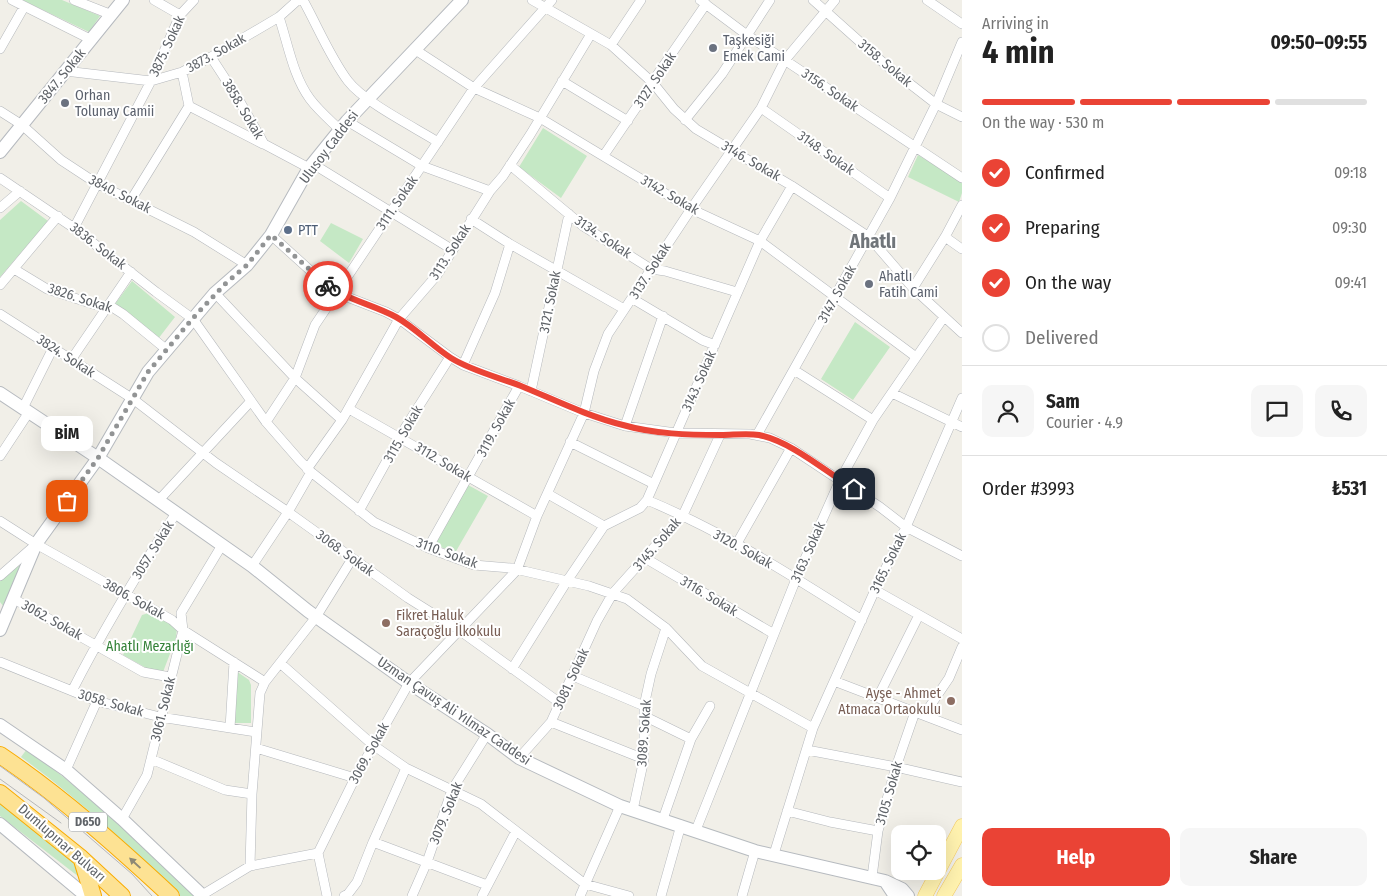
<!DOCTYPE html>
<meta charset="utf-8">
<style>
body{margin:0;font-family:"Fira Sans Condensed",sans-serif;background:#f6f6f6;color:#222;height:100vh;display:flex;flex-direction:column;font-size:19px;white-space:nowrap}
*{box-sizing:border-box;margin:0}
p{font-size:16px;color:#767676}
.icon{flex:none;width:28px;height:28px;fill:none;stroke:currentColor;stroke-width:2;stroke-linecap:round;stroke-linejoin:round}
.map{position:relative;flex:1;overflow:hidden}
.drawer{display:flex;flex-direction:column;background:#fff;width:425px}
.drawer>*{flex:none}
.buttons{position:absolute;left:891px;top:825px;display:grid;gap:10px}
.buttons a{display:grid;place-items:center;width:55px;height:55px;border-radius:10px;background:#fff;box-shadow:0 5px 20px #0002;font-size:25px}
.pin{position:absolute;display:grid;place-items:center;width:42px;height:42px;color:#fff;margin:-21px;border-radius:10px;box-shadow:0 2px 8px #0006}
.courier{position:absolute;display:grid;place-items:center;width:50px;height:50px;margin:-25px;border:4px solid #ea4335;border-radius:50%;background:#fff;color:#222;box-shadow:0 1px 6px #0007}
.bubble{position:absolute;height:35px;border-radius:10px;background:#fff;box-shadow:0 5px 20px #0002;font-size:16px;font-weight:700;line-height:35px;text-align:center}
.summary em{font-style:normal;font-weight:700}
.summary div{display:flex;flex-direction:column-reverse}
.summary{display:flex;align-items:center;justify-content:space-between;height:85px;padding:0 20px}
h1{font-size:32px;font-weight:700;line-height:38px}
.bar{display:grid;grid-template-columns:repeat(4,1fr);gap:8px 5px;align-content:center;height:60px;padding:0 20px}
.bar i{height:6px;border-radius:4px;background:#e0e0e0}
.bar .selected{background:#ea4335}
.bar p{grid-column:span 4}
.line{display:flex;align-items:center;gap:12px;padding:0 20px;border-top:1px solid #e0e0e0}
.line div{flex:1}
.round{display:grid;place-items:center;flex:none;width:52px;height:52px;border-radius:10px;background:#f6f6f6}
ol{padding:0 20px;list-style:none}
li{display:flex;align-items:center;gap:15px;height:55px}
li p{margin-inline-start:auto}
li .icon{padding:5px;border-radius:50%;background:#ea4335;color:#fff;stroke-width:4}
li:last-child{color:#767676}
li i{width:28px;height:28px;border:2px solid #e0e0e0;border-radius:50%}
.button{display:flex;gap:10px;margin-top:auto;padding:10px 20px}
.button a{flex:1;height:58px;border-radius:10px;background:#ea4335;color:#fff;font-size:20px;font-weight:700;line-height:58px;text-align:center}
.button a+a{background:#f6f6f6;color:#222}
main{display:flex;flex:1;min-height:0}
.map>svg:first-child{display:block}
</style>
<main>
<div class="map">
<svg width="962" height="896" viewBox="0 0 962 896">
<rect width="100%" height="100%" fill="#f1efe8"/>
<!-- green -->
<path fill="#c5e8c5" d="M 22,0 L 62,0 L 100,16 L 89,32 Z
M 543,128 L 587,156 L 561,198 L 519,167 Z
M 918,155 L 962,182 L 962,193 L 959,202 L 908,177 Z
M 21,201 L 48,221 L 0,277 L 0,220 Z
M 331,223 L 363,239 L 349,263 L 320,241 Z
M 132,281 L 175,317 L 158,339 L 115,304 Z
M 855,322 L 890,347 L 853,400 L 821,379 Z
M 468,485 L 488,496 L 455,553 L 434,544 Z
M 25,557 L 4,607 L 0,602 L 0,580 Z
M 149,613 L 167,620 L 177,628 L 176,638 L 163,672 L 148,669 L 123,655 L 142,615 Z
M 236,671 L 249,680 L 251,685 L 251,723 L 235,723 Z
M 27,749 C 87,793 141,844 194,896 L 180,896 C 130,847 78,798 21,757 Z
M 0,800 L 76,860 L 83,880 L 0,816 Z"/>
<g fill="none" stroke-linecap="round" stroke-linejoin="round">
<!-- street casing -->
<g stroke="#b5b8bc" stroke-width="10">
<path id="street" d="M 12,0 L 92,40
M 74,0 L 112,15
M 154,0 L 180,15
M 303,0 C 318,27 330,57 348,81 C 364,102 414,127 438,142
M 532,0 L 611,45 L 653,83 L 674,109 L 696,129 L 792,186 L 869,237 L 913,288 L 962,333
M 700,0 L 747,35 L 962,178
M 813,0 L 887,66 L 936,104 L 962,117
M 927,0 L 962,24
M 279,17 C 288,44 293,76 310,99 C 319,111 330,120 340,130
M 611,45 L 641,0
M 0,49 L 24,7
M 414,49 L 474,88 L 540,118 L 691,209 L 760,241 L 916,357
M 211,57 L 239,100 L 264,144 L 309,168
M 65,71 L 151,81 L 182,72 L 211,57 L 279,17 L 298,0
M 562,81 L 628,121
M 189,106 L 263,144
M 761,108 L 890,198
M 0,111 L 22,125 L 61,160 L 96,183 L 194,232 L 247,265
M 685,120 L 722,74 L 770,0
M 347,121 L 422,166 L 490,191
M 604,155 L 653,83 L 657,75 L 706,4
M 313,164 L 453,250
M 510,165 L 583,226 L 651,269 L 665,271 L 737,292
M 0,178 L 74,228 L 156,292 L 193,319 L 266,422 L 300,461 L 311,472 L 374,522 L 428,548 L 474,565 L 511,568 L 589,586 L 627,599 L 666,628 L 702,666 L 813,728
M 131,200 L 189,106 L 182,72
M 0,208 L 20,191
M 471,219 L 510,244 L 624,309
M 74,228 L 151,81 L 180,15 L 194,0
M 271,235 L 324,283 L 337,293 L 386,312 L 399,319 L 450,357 L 463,365 L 519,386 L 584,413 L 625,426 L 676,433 L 750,434 L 770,438 L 791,448 L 880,507 L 906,527 L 962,556
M 945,237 L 962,249
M 14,269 L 47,289 L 96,305 L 112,307 L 123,314 L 167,350
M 0,285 L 58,216
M 913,288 L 945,237 L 962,205
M 215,293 L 295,378 L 342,420
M 633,299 L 702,340 L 715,345
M 0,314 L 133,399 L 216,463 L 288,512 L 408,598 L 459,630 L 560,703
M 71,360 L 131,272
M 463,365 L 495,293 L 510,244
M 794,370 L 873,420
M 531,391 L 569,214
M 892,393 L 962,427
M 23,408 L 53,348
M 349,409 L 537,516
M 266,422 L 295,378 L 315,325 L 474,88 L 552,0
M 625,426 L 663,316
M 757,435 L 890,198 L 936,104 L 962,42
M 570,442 L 654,484
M 0,456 L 29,412
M 307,469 L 342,420 L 399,319 L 437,275 L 490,191 L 503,176 L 530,135 L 591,34
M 548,494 L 604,526
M 647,500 C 722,531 793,576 862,620
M 158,501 L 251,401
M 359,511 L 405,428 L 450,357
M 0,521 L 36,544 L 172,620 L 183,630 L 265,682
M 736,545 L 791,448
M 428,548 L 519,386
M 645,558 L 774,634
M 252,566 L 288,512 L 311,472
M 0,576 L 34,546
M 875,590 L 962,639
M 14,599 L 143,672 L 170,677
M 0,662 L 97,701 L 160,717 L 256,732
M 280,663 L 373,745 L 406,768 L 481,804 L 585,884 L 629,896
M 512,669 L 567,581 L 604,526 L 640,508 L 647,500 L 760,241 L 792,186
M 573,676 L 644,706
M 834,681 L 962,730
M 72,691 C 103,630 139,571 176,513
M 878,697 L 919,615
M 924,715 L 949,678 L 962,647
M 644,716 L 691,739
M 551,722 L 644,759
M 230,728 L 234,662
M 256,748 L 355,778
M 807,750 L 896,767 L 962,782
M 519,758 L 551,722 L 597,621 L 613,593 L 683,515 L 720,435
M 151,759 L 225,790 L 252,794
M 66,770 L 97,701
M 633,810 L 644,759 L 644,706 L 651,674 L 666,628
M 787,811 L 830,822 L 878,831
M 122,819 L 147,775 L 183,630 L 181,613 L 222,545
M 663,819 L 691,739 L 710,706
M 696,830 L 796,579 L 840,480 L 873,420 L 944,317
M 373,842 L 487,885
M 318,853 L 327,896
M 774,854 L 813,728 L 875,590 L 906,527 L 962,398
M 250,866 L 252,794 L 260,693 L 265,682 L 316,617 L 352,559
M 872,877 L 878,831 L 896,767 L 915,712
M 202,895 L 250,866 L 318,853 L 355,778 L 409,683 L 517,570 L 537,516 L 584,413 L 594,371 L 608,334 L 691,209 L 761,108 L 785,60 L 835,0
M 344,896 L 348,894 L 357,882 L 373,842 L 406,768
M 412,896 L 427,862 L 452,790 L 487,734
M 482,896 L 516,831
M 580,896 L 620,806
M 661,896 L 681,825
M 742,896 L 755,851"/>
</g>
<!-- secondary casing -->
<g stroke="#b6babf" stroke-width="14">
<path id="secondary" d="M 0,152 L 123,0
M 0,393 L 98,458 L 222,545 L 252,566 L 308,611 L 409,683 L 487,734 L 519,758 L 620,806 L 755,851 L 885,881
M 0,630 L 36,544 L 98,458 L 148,372 L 215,293 L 247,265 L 271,235 L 309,168 L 347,121 L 462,0
M 0,725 L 66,770 L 122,819 L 203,896
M 0,824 L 86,896
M 895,896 L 885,881 L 902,889 L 908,896"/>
</g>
<!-- primary casing -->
<g stroke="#f2c960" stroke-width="15">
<path id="primary" d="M 925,896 L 962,826
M 944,896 L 962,865"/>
</g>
<!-- highway casing -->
<g stroke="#f9ab00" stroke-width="18">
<path id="highway" d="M 0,755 C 61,796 117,846 171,896
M 0,793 L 81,858 L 122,896
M 82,860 L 93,896"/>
</g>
<!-- street -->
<use href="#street" stroke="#fff" stroke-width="9"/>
<!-- secondary -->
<use href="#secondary" stroke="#fff" stroke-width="12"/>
<!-- primary -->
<use href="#primary" stroke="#fff2af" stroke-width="14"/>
<!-- highway -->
<use href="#highway" stroke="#fde293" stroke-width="16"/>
<!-- tram -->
<path stroke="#b6b7b8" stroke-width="1" d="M 0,766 L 44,798 L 132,874 L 152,896
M 0,779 L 61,823"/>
</g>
<!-- one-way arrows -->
<defs><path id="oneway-solid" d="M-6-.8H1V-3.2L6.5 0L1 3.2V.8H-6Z" transform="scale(1.25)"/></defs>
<use fill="#8e8975" href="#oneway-solid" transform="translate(135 863) rotate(-137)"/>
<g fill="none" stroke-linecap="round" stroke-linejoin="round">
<!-- done -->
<path stroke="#929495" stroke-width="5" stroke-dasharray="0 9" d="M 67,501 L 98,458 L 148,372 L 193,318 L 225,284 L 247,265 L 271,235 L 328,286"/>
<!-- route -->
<path stroke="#ea4335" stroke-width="6" d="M 328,286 C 348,300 374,305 396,317 C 416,328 432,346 451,358 C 472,371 498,377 521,386 C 555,400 587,416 623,425 C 654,434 689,435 721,435 C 733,435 747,433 759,435 C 792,442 825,471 854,489"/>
</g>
<!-- markers -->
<g fill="#6b7280" stroke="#fff" stroke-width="2">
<circle cx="713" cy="48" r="5"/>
<circle cx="65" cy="103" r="5"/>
<circle cx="869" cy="284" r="5"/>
</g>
<circle fill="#5c6f8a" stroke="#fff" stroke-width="2" cx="288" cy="230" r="5"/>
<g fill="#8d6e63" stroke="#fff" stroke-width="2">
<circle cx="386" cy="623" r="5"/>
<circle cx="951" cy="701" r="5"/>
</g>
<g text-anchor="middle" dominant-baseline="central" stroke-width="4" stroke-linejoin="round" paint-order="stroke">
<!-- shield labels -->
<rect fill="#fff" stroke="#8f9295" stroke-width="1" x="69" y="812.5" width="38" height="19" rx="4"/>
<g font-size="12" font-weight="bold" fill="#5f6368">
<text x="88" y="822">D650</text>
</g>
<!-- worship labels -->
<g font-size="14" fill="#5b616d" stroke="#fff" text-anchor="start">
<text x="723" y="40">Taşkesiği<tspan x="723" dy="16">Emek Cami</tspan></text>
<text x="75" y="95">Orhan<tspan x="75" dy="16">Tolunay Camii</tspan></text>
<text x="879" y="276">Ahatlı<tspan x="879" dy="16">Fatih Cami</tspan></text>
</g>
<!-- street labels -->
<g font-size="14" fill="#5f6368" stroke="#fff">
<text transform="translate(167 46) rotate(-65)">3875. Sokak</text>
<text transform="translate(216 53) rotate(-29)">3873. Sokak</text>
<text transform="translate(885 63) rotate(40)">3158. Sokak</text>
<text transform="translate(62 76) rotate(-51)">3847. Sokak</text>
<text transform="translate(655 80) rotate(-56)">3127. Sokak</text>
<text transform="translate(830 90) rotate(34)">3156. Sokak</text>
<text transform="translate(243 109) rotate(59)">3858. Sokak</text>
<text transform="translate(329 147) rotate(-53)">Ulusoy Caddesi</text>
<text transform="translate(826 153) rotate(35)">3148. Sokak</text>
<text transform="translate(751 161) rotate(30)">3146. Sokak</text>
<text transform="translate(120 194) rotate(27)">3840. Sokak</text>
<text transform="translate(670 195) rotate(30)">3142. Sokak</text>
<text transform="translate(397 203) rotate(-56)">3111. Sokak</text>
<text transform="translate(603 237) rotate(34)">3134. Sokak</text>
<text transform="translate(98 246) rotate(38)">3836. Sokak</text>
<text transform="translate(450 252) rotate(-57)">3113. Sokak</text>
<text transform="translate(650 271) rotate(-57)">3137. Sokak</text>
<text transform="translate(837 294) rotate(-61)">3147. Sokak</text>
<text transform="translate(80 298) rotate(18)">3826. Sokak</text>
<text transform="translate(550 302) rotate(-79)">3121. Sokak</text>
<text transform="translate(66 356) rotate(33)">3824. Sokak</text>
<text transform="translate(699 381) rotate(-66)">3143. Sokak</text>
<text transform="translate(496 428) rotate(-61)">3119. Sokak</text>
<text transform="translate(403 434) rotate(-60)">3115. Sokak</text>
<text transform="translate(443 462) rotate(31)">3112. Sokak</text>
<text transform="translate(657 544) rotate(-49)">3145. Sokak</text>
<text transform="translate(743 549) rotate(29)">3120. Sokak</text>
<text transform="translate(153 550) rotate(-58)">3057. Sokak</text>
<text transform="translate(808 552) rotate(-66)">3163. Sokak</text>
<text transform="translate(345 553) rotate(36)">3068. Sokak</text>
<text transform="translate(447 553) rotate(20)">3110. Sokak</text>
<text transform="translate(888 563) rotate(-64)">3165. Sokak</text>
<text transform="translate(709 596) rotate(31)">3116. Sokak</text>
<text transform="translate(134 599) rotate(29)">3806. Sokak</text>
<text transform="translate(52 620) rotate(29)">3062. Sokak</text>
<text transform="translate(571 679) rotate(-65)">3081. Sokak</text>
<text transform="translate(111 703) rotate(16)">3058. Sokak</text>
<text transform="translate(163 709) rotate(-76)">3061. Sokak</text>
<text transform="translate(454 711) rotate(34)">Uzman Çavuş Ali Yılmaz Caddesi</text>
<text transform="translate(644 733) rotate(-86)">3089. Sokak</text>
<text transform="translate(369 753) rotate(-61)">3069. Sokak</text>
<text transform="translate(889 793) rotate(-74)">3105. Sokak</text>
<text transform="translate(446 813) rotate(-68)">3079. Sokak</text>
<text transform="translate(62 843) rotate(41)">Dumlupınar Bulvarı</text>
</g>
<!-- service labels -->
<g font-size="14" fill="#4e5e75" stroke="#fff" text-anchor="start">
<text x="298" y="230">PTT</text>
</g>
<!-- education labels -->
<g font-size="14" fill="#785e54" stroke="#fff" text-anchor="start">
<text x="396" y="615">Fikret Haluk<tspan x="396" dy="16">Saraçoğlu İlkokulu</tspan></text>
<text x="941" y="693" text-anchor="end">Ayşe - Ahmet<tspan x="941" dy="16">Atmaca Ortaokulu</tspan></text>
</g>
<!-- park labels -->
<g font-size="14" fill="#348238" stroke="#fff">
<text x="150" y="646">Ahatlı Mezarlığı</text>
</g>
<!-- district labels -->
<g font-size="19" font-weight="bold" fill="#70757a" stroke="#fff">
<text x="873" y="241">Ahatlı</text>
</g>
</g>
</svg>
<div class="buttons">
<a><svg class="icon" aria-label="locate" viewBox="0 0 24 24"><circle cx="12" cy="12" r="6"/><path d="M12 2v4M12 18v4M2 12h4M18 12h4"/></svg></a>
</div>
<div class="pin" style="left:67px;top:501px;background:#ea580c"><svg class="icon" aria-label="bag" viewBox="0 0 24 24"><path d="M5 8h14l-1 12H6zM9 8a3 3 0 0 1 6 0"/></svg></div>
<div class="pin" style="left:854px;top:489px;background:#1f2937"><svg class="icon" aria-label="home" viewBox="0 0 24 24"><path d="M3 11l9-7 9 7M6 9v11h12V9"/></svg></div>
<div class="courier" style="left:328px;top:286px"><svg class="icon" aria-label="bike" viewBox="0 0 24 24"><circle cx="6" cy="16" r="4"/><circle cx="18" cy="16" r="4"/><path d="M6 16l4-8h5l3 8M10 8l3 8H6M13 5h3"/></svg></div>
<div class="bubble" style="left:41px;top:416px;width:52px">BİM</div>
</div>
<section class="drawer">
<div class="summary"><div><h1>4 min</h1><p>Arriving in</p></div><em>09:50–09:55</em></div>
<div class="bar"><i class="selected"></i><i class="selected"></i><i class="selected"></i><i></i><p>On the way · 530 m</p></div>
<ol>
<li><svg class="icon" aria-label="check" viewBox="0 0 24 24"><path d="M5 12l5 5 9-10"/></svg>Confirmed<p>09:18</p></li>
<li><svg class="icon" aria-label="check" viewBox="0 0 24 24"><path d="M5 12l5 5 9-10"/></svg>Preparing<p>09:30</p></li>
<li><svg class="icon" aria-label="check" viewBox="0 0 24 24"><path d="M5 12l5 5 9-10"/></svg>On the way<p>09:41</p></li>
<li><i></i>Delivered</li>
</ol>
<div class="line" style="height:90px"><a class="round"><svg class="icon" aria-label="person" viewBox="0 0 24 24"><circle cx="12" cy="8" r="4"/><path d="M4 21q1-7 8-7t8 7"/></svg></a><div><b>Sam</b><p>Courier · 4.9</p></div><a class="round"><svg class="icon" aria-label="chat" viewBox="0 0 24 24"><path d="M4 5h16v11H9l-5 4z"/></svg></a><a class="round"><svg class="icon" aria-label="phone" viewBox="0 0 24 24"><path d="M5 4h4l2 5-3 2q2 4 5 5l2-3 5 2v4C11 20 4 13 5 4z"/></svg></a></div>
<div class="line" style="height:65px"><div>Order #3993</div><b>₺531</b></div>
<div class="button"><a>Help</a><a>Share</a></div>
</section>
</main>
